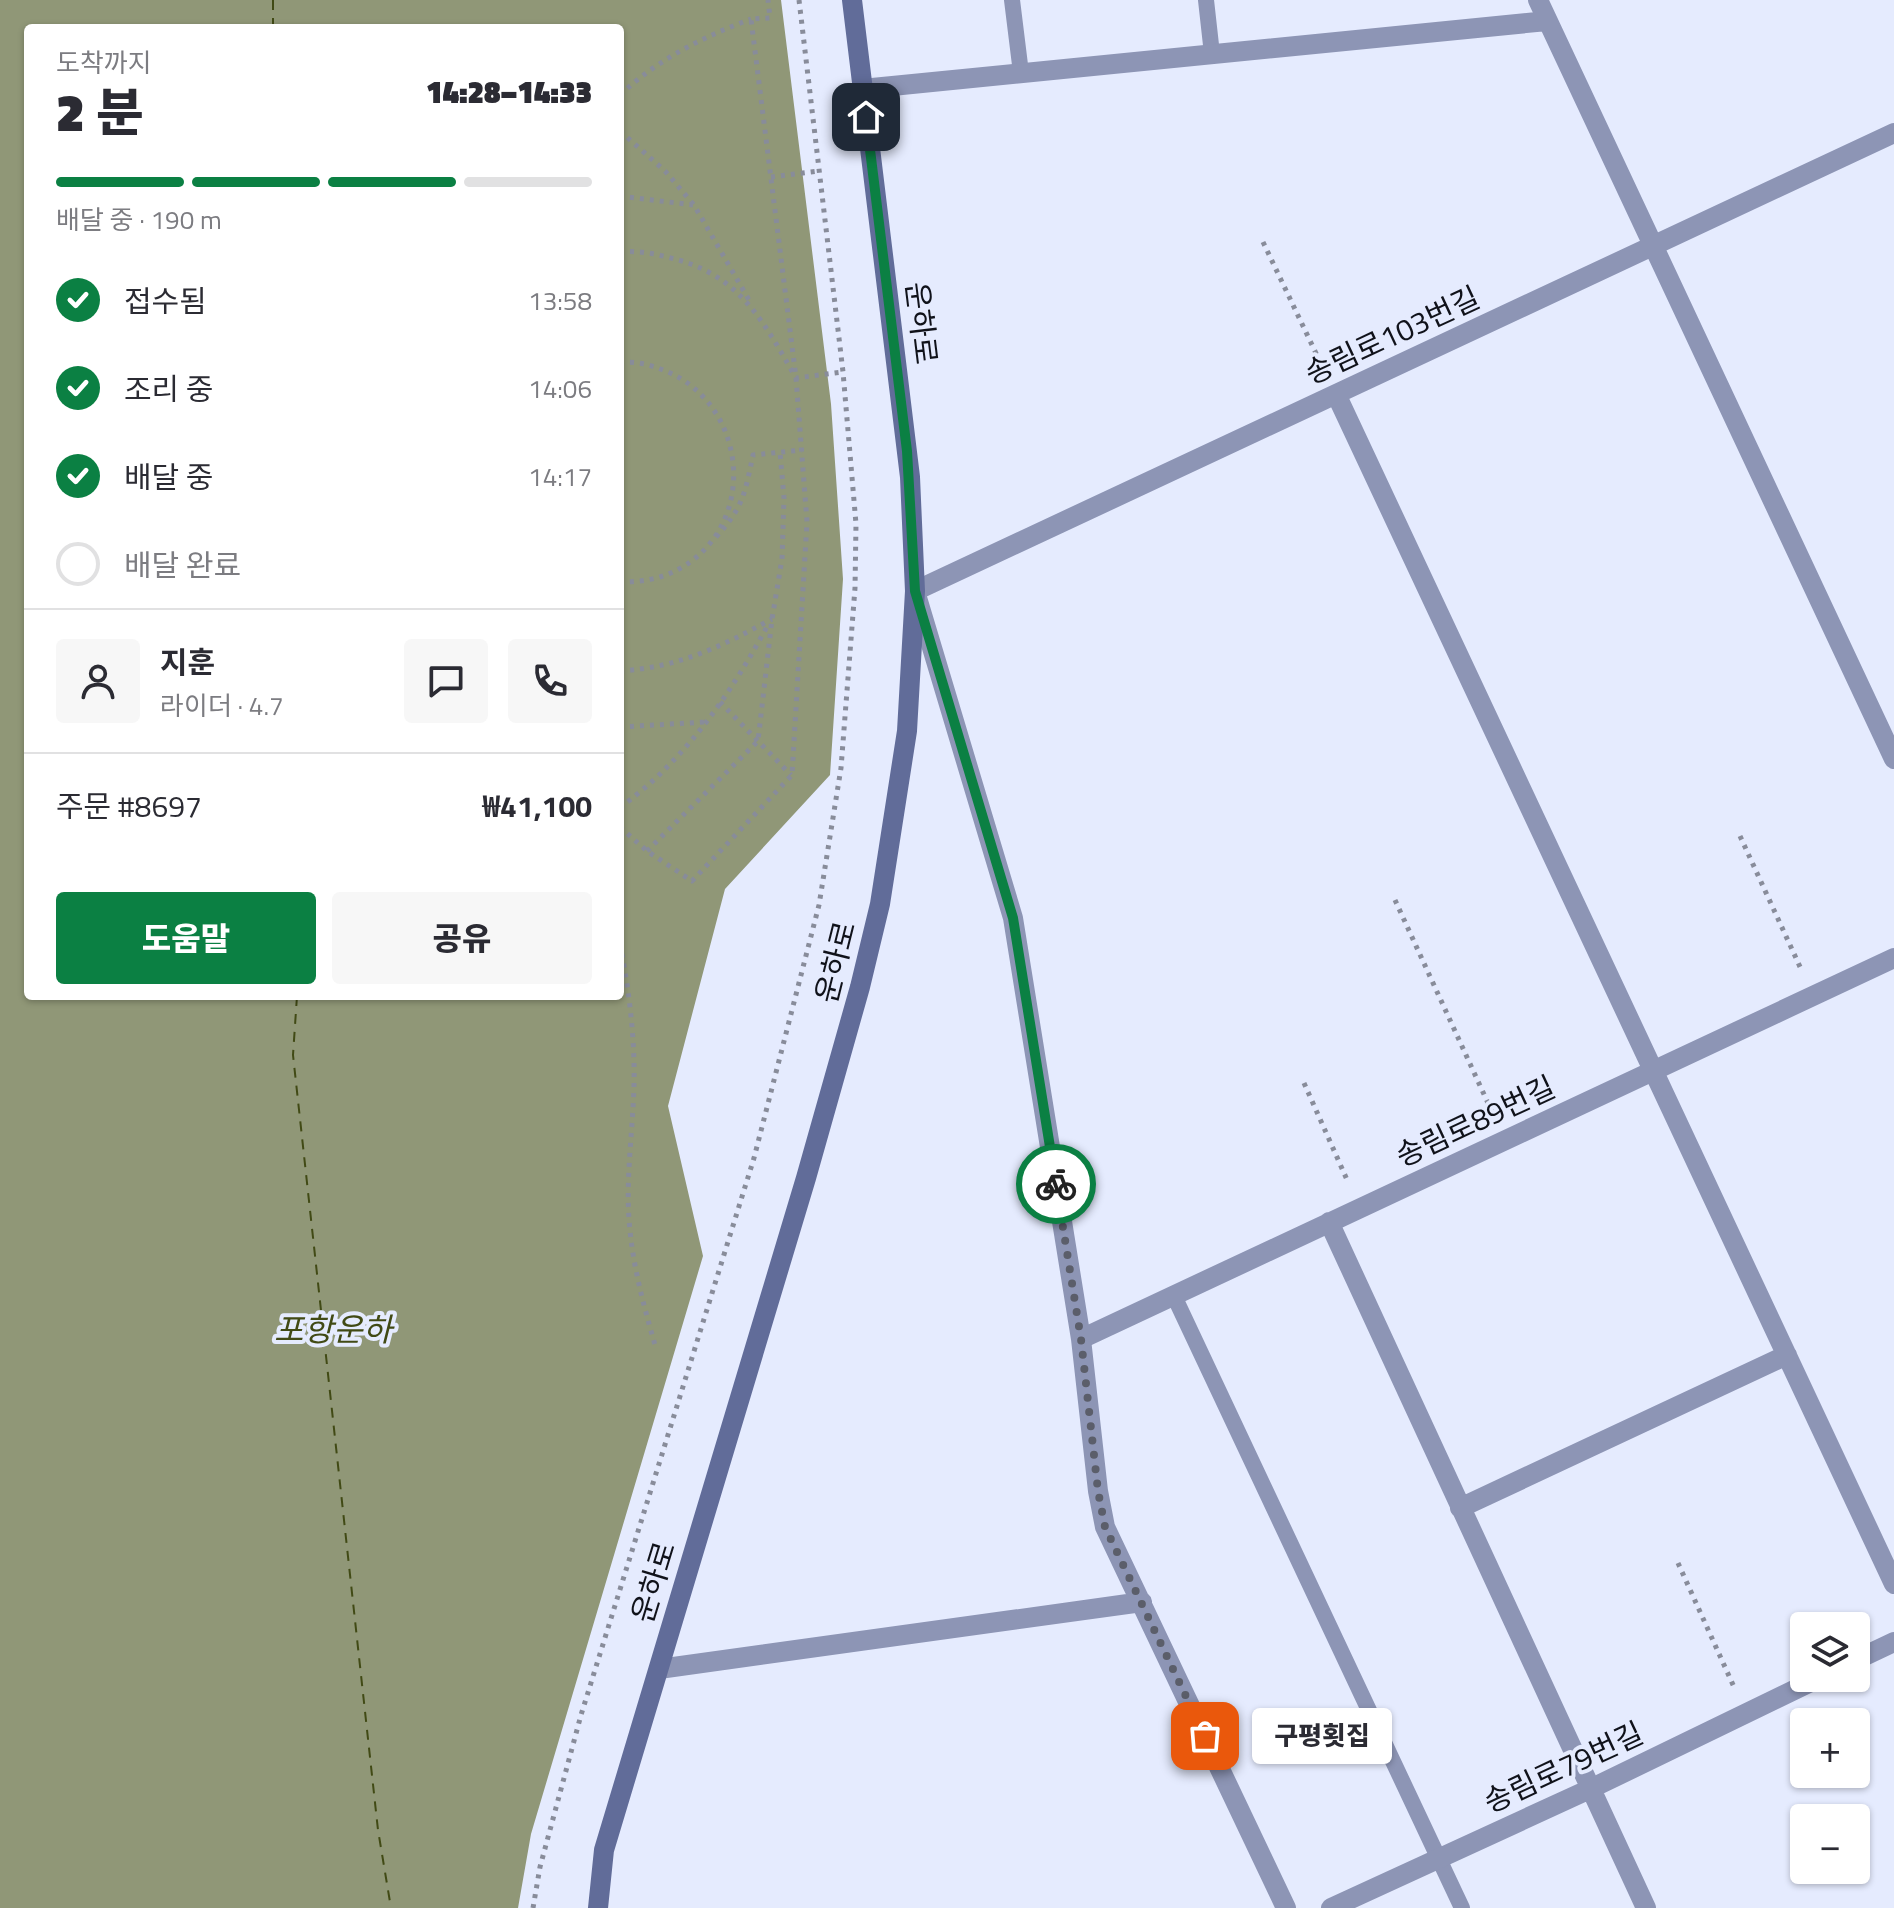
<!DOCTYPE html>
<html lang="ko">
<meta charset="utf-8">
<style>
body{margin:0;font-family:"Titillium Web","Noto Sans KR",sans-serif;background:#f7f7f7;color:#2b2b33;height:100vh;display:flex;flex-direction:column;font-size:30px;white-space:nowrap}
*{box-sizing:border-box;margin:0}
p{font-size:26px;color:#7c7c81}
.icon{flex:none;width:44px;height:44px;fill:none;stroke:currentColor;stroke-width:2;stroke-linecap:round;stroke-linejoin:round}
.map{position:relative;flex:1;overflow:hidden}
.drawer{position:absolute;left:24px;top:24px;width:600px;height:976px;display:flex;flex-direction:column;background:#fff;border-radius:8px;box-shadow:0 2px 6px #0004}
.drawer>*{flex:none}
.buttons{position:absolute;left:1790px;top:1612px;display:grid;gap:16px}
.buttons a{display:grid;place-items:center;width:80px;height:80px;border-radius:8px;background:#fff;box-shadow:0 2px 6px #0004;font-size:40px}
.pin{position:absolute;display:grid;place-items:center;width:68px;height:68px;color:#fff;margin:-34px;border-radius:16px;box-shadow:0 4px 12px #0006}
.courier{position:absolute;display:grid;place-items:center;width:80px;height:80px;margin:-40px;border:6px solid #0b8043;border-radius:50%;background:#fff;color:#222;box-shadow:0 2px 10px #0007}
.bubble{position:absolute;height:56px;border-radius:8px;background:#fff;box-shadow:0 2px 6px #0004;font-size:26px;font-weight:800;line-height:56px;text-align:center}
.head em{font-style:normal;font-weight:800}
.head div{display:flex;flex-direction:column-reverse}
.head{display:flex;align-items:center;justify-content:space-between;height:136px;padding:0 32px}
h1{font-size:52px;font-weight:800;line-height:60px}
.bar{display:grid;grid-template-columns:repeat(4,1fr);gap:12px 8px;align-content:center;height:96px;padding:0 32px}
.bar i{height:10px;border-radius:6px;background:#e1e1e2}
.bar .active{background:#0b8043}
.bar p{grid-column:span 4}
.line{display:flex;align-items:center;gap:20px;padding:0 32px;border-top:2px solid #e1e1e2}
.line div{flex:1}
.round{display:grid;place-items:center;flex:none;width:84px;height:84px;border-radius:8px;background:#f7f7f7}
ol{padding:0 32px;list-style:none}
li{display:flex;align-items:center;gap:24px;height:88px}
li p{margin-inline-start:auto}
li .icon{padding:8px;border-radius:50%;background:#0b8043;color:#fff;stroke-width:4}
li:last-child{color:#7c7c81}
li i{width:44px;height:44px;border:4px solid #e1e1e2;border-radius:50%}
.cta{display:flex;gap:16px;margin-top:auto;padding:16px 32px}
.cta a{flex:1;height:92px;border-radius:8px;background:#0b8043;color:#fff;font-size:32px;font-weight:800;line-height:92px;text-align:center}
.cta a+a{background:#f7f7f7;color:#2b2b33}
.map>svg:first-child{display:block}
</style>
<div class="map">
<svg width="1894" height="1908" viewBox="0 0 1894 1908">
<rect width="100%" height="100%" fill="#e5ebfe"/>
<!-- water -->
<path fill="#909777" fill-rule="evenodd" d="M 0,0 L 781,0 L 831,404 L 843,579 L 830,775 L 725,889 L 668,1106 L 703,1256 L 531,1834 L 518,1908 L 0,1908 ZM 28,28 L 620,28 L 620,996 L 28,996 Z"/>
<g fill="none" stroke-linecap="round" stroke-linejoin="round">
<!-- ferry -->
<path stroke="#414a15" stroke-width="2" stroke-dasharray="10 8" stroke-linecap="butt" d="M 273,0 L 273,28
M 297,996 L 293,1055 L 378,1830 L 391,1908"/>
<!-- path -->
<path stroke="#888c9a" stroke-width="5" stroke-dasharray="4 6" stroke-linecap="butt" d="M 620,95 C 658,59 703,37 751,19
M 620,131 L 665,171 L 694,205 L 749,300
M 771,177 L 819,171
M 620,196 L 693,205
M 1263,242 L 1323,368
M 620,252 C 641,250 661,255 682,261 C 743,280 766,326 796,378 L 843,372
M 620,363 C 640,360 661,368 678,377 C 750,418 754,528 679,569 C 661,579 641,582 620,582
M 716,537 C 743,508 745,493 753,455 L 802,450
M 620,671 C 680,667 720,647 772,619
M 720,702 L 791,775
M 620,727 L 706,722
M 620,808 C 636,795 653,782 667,767 C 709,725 741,675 769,623
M 620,827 L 647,851 L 692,881 L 792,775 L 807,522 L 796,378 L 751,19 L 770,18 L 768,0
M 1740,836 L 1801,969
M 647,851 L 758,741 L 772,619 L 782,559 L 784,498 L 780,452
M 1395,900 L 1493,1114
M 620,944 C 629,990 635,1037 634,1084 C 633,1129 626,1174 629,1219 C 632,1263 643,1303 655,1345
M 1304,1083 L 1348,1182
M 1678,1563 L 1734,1687
M 533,1908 L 540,1867 L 581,1715 L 754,1158 L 819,905 L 841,768 L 855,588 L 856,524 L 843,372 L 799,0"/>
<!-- lane -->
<path stroke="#8d95b5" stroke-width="16" d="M 1012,0 L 1021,73
M 1206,0 L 1212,54
M 1174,1296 L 1462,1908"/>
<!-- street -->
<path stroke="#8d95b5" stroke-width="20" d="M 1538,0 L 1894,759
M 862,89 L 1547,21
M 1336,394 L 1894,1584
M 1329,1222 L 1646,1908
M 1081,1339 L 1894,958
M 1460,1508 L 1787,1355
M 1856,1660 L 1894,1642
M 659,1669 L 1142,1602
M 1286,1908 L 1105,1527 L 1098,1491 L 1081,1339 L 1013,918 L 915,591 L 1894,133
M 1331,1908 L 1590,1789 L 1819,1678"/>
<!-- secondary -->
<path stroke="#616c99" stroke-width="20" d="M 598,1908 L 604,1850 L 806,1178 L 860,987 L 880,904 L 907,731 L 915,591 L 910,477 L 852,0"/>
</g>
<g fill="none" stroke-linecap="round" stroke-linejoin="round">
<!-- done -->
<path stroke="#5b5e6a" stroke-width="8" stroke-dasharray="0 14.4" d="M 1056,1184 L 1081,1339 L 1098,1491 L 1105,1527 L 1205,1736"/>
<!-- route -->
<path stroke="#0b8043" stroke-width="10" d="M 866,117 L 907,451 L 915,591 L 1013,918 L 1056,1184"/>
</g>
<g text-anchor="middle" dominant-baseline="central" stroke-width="8" stroke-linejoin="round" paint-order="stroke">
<!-- street labels -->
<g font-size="30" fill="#10121a" stroke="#e5ebfe">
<text transform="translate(922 323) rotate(83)">운하로</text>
<text transform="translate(1392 335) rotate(-25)">송림로103번길</text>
<text transform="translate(835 962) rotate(-76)">운하로</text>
<text transform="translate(1475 1121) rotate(-25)">송림로89번길</text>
<text transform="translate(653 1582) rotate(-73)">운하로</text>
<text transform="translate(1563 1767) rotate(-25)">송림로79번길</text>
</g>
<!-- water labels -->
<g font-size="32" font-style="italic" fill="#414a15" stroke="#e5ebfe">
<text x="333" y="1329">포항운하</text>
</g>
</g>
</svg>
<div class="buttons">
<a><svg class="icon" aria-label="layers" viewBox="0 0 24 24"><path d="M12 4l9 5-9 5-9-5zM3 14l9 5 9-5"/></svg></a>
<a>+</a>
<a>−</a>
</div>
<div class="pin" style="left:1205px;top:1736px;background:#ea580c"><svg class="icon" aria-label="bag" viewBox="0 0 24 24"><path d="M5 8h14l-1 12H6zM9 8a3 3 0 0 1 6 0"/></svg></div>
<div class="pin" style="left:866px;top:117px;background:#1f2937"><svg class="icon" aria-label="home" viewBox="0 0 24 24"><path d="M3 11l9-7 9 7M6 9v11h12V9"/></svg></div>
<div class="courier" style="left:1056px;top:1184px"><svg class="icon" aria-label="bike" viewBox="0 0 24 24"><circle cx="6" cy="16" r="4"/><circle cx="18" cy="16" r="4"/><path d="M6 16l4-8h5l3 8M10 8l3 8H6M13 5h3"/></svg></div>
<div class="bubble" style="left:1252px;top:1708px;width:140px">구평횟집</div>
<section class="drawer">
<div class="head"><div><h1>2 분</h1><p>도착까지</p></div><em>14:28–14:33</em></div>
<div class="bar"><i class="active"></i><i class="active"></i><i class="active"></i><i></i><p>배달 중 · 190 m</p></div>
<ol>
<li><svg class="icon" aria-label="check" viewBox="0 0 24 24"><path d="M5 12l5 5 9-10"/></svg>접수됨<p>13:58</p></li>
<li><svg class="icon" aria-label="check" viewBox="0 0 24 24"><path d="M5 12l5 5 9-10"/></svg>조리 중<p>14:06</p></li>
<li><svg class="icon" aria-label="check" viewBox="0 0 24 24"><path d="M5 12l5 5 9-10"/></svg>배달 중<p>14:17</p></li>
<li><i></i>배달 완료</li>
</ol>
<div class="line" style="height:144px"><a class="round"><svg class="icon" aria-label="person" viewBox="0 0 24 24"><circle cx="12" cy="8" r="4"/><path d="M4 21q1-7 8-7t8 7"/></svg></a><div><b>지훈</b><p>라이더 · 4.7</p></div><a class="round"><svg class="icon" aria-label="chat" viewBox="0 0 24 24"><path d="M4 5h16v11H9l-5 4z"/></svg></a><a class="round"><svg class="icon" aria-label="phone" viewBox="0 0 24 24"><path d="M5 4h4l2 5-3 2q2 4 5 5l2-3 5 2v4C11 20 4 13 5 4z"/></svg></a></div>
<div class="line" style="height:104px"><div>주문 #8697</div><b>₩41,100</b></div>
<div class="cta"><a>도움말</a><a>공유</a></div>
</section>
</div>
